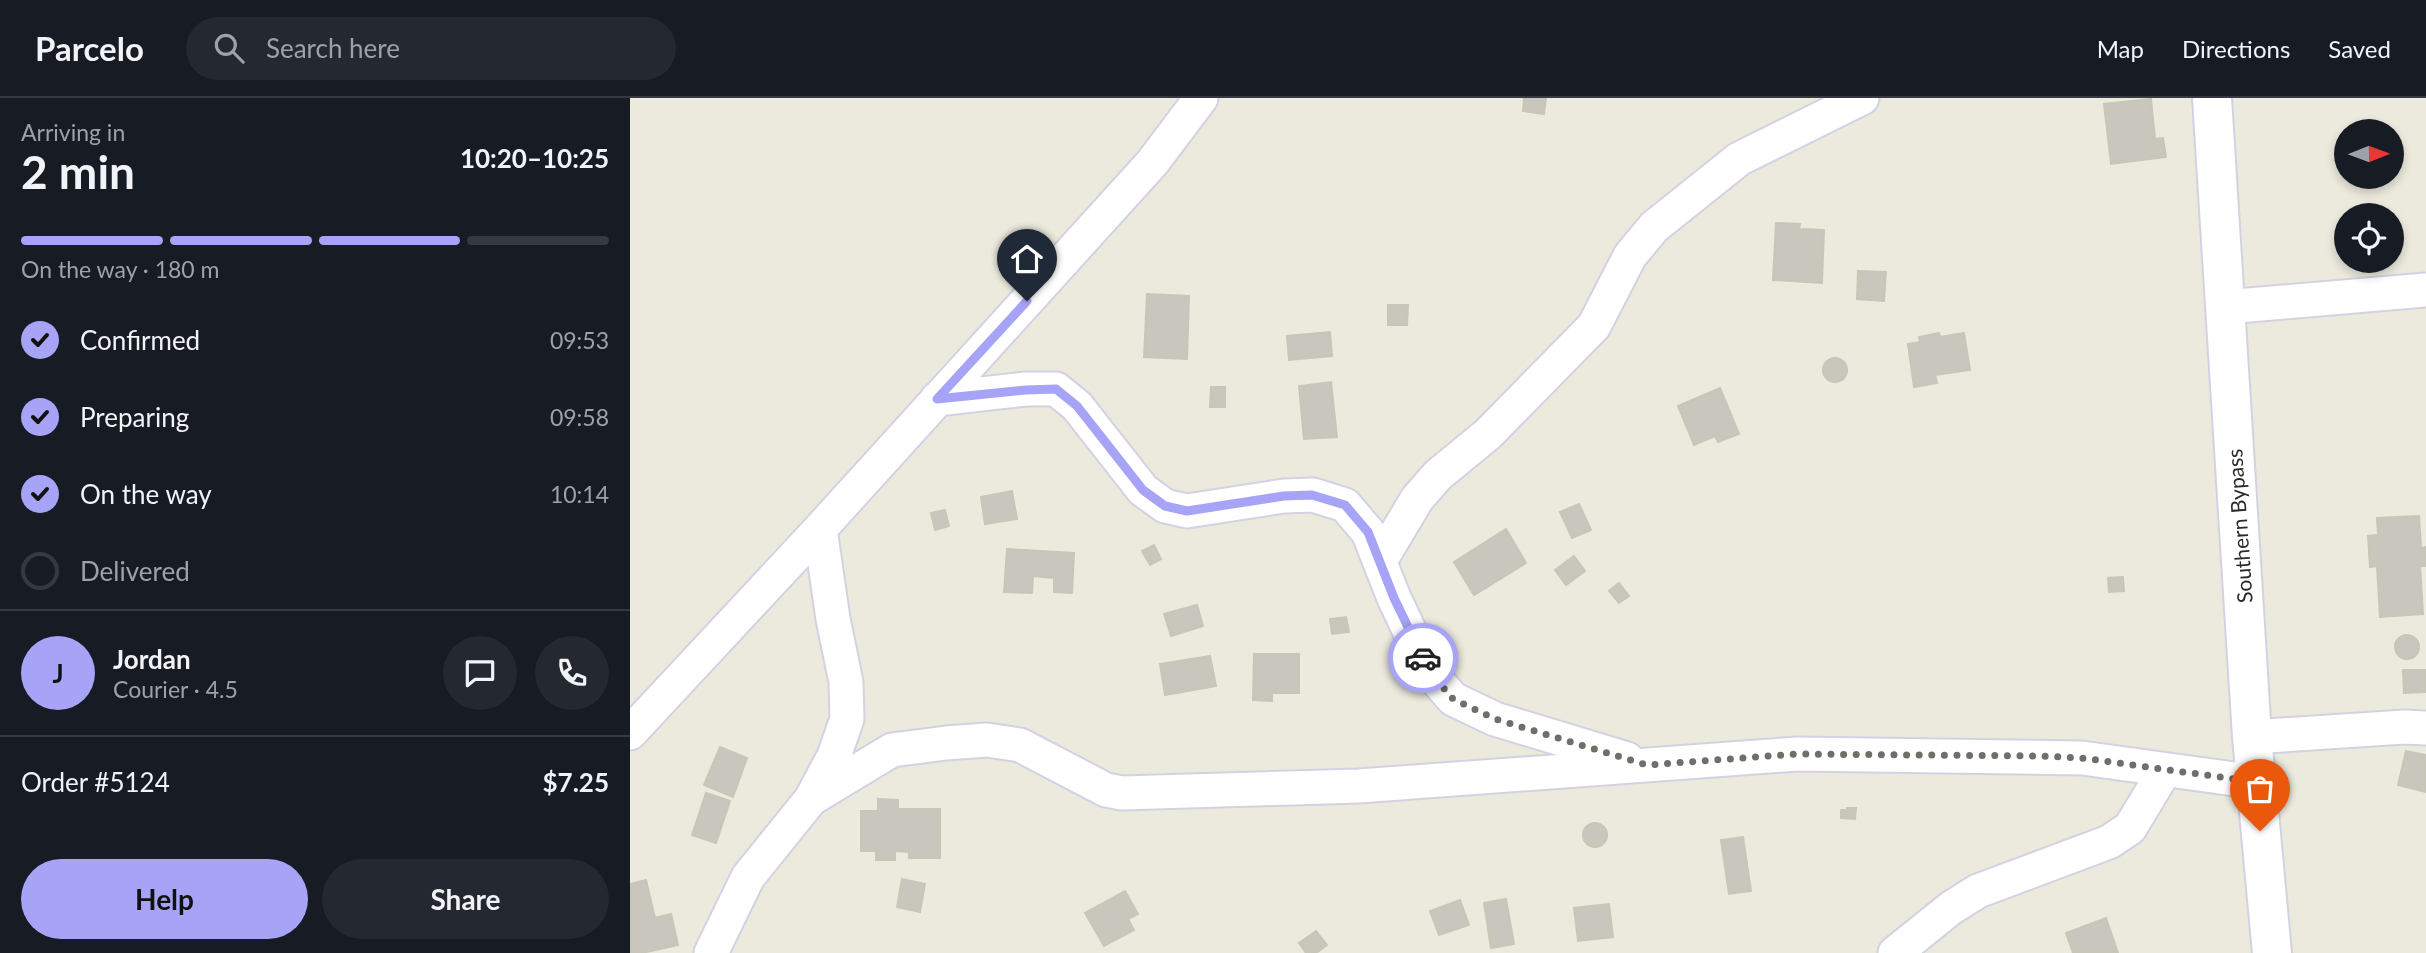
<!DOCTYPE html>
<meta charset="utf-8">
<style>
body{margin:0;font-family:Lato,sans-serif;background:#242831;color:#f1f3f6;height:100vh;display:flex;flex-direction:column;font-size:26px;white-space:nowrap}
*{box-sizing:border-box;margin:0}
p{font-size:23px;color:#9ea1a6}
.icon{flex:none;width:38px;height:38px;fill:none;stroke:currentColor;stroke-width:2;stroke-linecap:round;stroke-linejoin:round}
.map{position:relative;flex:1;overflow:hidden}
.panel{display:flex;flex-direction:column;background:#171b24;width:630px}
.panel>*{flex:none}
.needle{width:46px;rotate:89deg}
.buttons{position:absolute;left:1704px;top:21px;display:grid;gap:14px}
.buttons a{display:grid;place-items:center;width:70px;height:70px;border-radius:50%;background:#171b24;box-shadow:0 4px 10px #0003;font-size:35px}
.pin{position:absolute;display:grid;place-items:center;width:60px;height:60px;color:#fff;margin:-72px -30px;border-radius:50% 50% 50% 0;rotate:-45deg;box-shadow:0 0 7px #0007}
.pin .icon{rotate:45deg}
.courier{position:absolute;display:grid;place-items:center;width:70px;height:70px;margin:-35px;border:5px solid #a7a3f6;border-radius:50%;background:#fff;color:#222;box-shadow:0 2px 9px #0007}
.headline em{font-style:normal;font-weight:700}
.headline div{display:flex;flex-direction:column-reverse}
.headline{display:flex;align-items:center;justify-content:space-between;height:119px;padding:0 21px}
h1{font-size:46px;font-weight:700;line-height:52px}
.bar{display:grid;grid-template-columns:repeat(4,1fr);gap:10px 7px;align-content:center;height:84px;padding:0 21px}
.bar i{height:9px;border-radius:5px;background:#363941}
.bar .selected{background:#a7a3f6}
.bar p{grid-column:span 4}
.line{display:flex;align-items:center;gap:18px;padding:0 21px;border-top:2px solid #363941}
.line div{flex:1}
.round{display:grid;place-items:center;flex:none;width:74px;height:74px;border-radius:37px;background:#242831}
ol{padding:0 21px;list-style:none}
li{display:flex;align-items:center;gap:21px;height:77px}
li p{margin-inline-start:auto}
li .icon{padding:7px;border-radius:50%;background:#a7a3f6;color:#111;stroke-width:4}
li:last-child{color:#9ea1a6}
li i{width:38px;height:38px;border:4px solid #363941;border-radius:50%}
.action{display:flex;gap:14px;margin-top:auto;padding:14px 21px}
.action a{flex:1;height:80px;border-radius:42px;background:#a7a3f6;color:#111;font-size:28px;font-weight:700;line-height:80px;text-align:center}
.action a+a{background:#242831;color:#f1f3f6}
header{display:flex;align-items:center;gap:42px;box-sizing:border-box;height:98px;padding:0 35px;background:#171b24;border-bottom:2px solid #363941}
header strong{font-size:33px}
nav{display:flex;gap:38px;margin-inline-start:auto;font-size:24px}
.search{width:490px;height:63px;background:#242831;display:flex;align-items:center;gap:18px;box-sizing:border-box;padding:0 24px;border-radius:38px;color:#9ea1a6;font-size:26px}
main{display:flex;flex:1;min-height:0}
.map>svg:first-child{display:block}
</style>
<header>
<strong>Parcelo</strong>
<div class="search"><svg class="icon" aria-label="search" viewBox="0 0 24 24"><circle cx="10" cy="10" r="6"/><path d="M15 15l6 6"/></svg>Search here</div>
<nav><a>Map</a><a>Directions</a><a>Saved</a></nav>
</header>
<main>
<section class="panel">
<div class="headline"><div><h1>2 min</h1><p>Arriving in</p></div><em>10:20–10:25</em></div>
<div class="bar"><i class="selected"></i><i class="selected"></i><i class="selected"></i><i></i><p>On the way · 180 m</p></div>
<ol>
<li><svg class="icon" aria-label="check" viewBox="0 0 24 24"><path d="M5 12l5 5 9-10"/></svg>Confirmed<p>09:53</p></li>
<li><svg class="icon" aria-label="check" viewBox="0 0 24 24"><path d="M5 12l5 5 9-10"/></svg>Preparing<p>09:58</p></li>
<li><svg class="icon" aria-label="check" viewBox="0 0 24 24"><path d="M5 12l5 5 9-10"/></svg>On the way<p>10:14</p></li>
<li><i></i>Delivered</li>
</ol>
<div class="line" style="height:126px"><b class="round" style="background:#a7a3f6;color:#111">J</b><div><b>Jordan</b><p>Courier · 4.5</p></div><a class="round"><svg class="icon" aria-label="chat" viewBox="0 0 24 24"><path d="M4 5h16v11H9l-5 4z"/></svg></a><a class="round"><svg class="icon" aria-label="phone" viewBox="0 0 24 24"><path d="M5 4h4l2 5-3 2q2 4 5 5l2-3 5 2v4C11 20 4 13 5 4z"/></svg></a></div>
<div class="line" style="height:91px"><div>Order #5124</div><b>$7.25</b></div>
<div class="action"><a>Help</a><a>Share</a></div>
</section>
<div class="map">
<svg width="1796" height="855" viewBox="0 0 1796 855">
<rect width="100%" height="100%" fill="#eceadd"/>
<!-- building -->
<path fill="#c8c6bd" stroke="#c8c6b7" stroke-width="2" d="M 894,0 L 916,0 L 914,16 L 893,13 Z
M 1521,1 L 1525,41 L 1533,40 L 1536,59 L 1481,66 L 1474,6 Z
M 1146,125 L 1170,126 L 1169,131 L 1194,132 L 1192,185 L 1143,182 Z
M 1228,173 L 1256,174 L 1254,203 L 1227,201 Z
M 517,196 L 559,198 L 557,261 L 514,259 Z
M 758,207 L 778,207 L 777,227 L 758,227 Z
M 700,234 L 702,258 L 659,262 L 657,238 Z
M 1309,235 L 1310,239 L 1334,235 L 1340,272 L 1305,277 L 1307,285 L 1284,289 L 1278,246 L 1290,244 L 1289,239 Z
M1193 272a12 12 0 1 1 24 0a12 12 0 1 1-24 0Z
M 701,284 L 707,339 L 674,341 L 669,288 Z
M 581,289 L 595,289 L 595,309 L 580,309 Z
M 1090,290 L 1109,336 L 1088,344 L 1085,338 L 1064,347 L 1048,308 Z
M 382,393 L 387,421 L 355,426 L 351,399 Z
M 949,406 L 961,432 L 942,440 L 930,414 Z
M 315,412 L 319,428 L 305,432 L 301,415 Z
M 1789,418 L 1791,450 L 1796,449 L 1796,468 L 1790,468 L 1793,516 L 1750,519 L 1747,468 L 1740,469 L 1738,438 L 1748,437 L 1747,420 Z
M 876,431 L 896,465 L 844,497 L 824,464 Z
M 524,447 L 531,461 L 520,467 L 512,453 Z
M 377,451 L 444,455 L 442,495 L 424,494 L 424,480 L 403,478 L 402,495 L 374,494 Z
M 944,458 L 955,473 L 936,487 L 925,472 Z
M 1493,479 L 1494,493 L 1479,494 L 1478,480 Z
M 989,485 L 999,498 L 989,505 L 979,493 Z
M 567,507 L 573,528 L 541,538 L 534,516 Z
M 716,519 L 719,534 L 702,536 L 700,521 Z
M1765 549a12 12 0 1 1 24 0a12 12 0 1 1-24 0Z
M 624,556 L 669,556 L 669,595 L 642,595 L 642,603 L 623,602 Z
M 580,558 L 586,588 L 535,597 L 530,566 Z
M 1773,572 L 1796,572 L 1796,594 L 1774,595 Z
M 90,649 L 117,660 L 103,699 L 74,687 Z
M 1776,653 L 1796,657 L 1796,694 L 1768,687 Z
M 76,695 L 100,703 L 86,745 L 62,737 Z
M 248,701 L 268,702 L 268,711 L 310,711 L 310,760 L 279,760 L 279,754 L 265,753 L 265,762 L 246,762 L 246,753 L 231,753 L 231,713 L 248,713 Z
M 1217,710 L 1226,710 L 1225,721 L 1211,720 L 1211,712 L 1217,712 Z
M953 737a12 12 0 1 1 24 0a12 12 0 1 1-24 0Z
M 1113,739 L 1121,793 L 1099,796 L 1091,742 Z
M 272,781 L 295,786 L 290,814 L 267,809 Z
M 16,782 L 25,820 L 41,816 L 48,847 L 12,855 L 0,855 L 0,786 Z
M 495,793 L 508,816 L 498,821 L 504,832 L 474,848 L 455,815 Z
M 876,801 L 884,846 L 861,850 L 854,805 Z
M 830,802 L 839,827 L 809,837 L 800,813 Z
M 979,806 L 983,839 L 948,843 L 944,810 Z
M 1476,820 L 1488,855 L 1443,855 L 1436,835 Z
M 686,833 L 697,847 L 686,855 L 676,855 L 669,845 Z"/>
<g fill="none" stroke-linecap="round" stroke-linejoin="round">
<!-- street casing -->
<g stroke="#d3d2e3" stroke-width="37">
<path id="street" d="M 1595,209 L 1796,192
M 307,301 L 396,291 L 426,291 L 447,308 L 513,392 L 535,408 L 557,413 L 654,398 L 683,397 L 715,407 L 738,434 L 764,500 L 798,572 L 823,601 L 865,621 L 997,661
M 750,463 L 787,401 L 808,377 L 858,336 L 964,228 L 1000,158 L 1024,129 L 1109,61 L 1232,0
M 0,635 L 190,431 L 522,65 L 571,0
M 1622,639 L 1774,629 L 1796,630
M 181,701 L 262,652 L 316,645 L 357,642 L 390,647 L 476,692 L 492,695 L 729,688 L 1167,656 L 1452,660 L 1626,684
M 81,855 L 118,779 L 181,701 L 204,658 L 217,621 L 216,584 L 203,521 L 190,431
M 1265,855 L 1321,810 L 1348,793 L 1479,744 L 1500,730 L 1535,672"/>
</g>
<!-- secondary casing -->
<g stroke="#d3d2e3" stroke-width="42">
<path id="secondary" d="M 1582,0 L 1622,639 L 1642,855"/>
</g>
<!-- street -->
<use href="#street" stroke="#fff" stroke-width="33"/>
<!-- secondary -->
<use href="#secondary" stroke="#fff" stroke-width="38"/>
</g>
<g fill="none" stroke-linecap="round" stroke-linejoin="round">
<!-- done -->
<path stroke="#6f6e69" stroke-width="7" stroke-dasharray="0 12.6" d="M 793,560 L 798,572 L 823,601 L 865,621 L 1017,667 L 1167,656 L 1412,658 L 1452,660 L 1626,684 L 1630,733"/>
<!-- route -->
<path stroke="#a7a3f6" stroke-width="9" d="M 397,203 L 307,301 L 396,292 L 426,291 L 447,308 L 513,392 L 535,408 L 557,413 L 654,398 L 682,397 L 715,407 L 738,434 L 764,500 L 793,560"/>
</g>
<g text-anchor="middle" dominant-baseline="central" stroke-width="5" stroke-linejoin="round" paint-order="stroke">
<!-- street labels -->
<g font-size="21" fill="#2b2b2b" stroke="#fff">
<text transform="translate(1609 428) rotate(-94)">Southern Bypass</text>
</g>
</g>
</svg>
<div class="buttons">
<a><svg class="needle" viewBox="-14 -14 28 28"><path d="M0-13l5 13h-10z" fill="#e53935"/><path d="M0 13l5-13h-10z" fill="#9ea1a6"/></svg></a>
<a><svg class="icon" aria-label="locate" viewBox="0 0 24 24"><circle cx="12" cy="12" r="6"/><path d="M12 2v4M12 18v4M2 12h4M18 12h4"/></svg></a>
</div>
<div class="pin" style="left:1630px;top:733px;background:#ea580c"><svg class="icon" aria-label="bag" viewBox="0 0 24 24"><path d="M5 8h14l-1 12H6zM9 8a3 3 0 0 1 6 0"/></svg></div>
<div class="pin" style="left:397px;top:203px;background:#1f2937"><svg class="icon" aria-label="home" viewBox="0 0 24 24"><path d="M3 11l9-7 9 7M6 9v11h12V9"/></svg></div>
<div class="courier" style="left:793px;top:560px"><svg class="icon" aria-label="car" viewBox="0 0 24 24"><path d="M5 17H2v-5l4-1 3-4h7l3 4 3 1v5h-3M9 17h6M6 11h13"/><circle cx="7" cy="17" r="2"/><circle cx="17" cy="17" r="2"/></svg></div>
</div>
</main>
